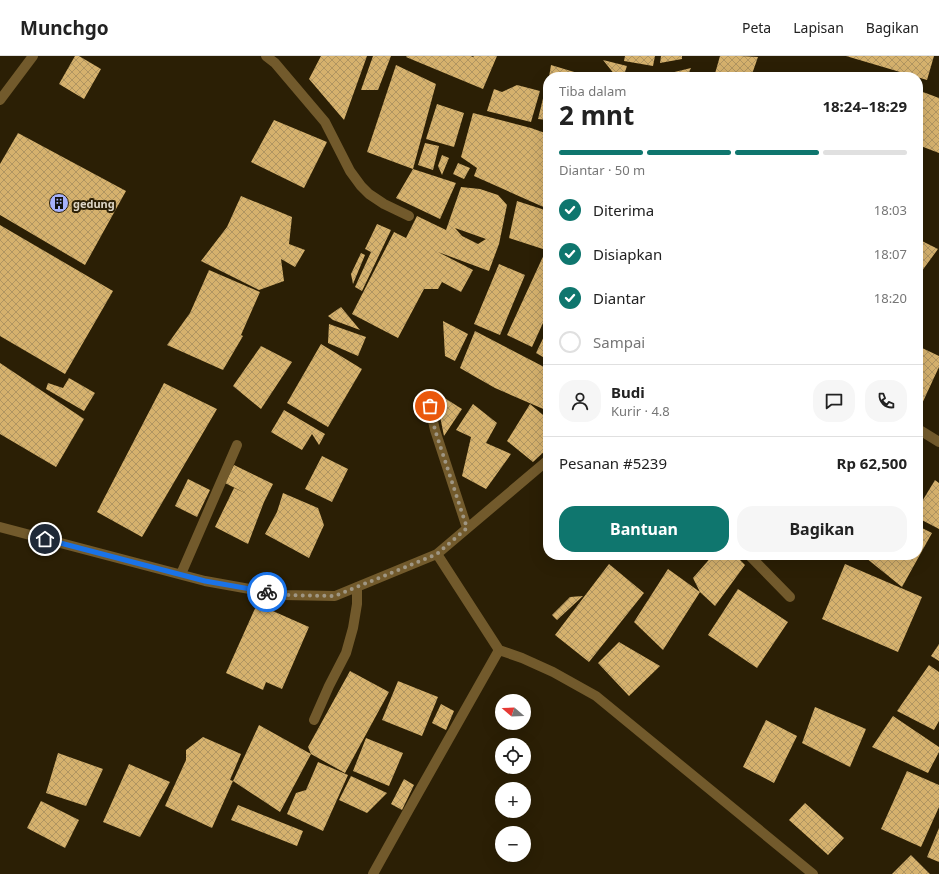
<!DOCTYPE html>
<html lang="id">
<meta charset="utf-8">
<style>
body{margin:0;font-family:"Noto Sans",sans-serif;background:#f6f6f6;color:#222;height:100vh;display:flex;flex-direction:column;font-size:15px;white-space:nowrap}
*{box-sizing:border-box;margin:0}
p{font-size:13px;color:#767676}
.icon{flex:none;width:22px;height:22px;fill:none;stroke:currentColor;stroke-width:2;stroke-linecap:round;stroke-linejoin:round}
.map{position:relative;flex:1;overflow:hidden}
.details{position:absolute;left:543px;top:16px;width:380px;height:488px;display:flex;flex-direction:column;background:#fff;border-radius:16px;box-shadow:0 4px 16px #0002}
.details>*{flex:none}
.needle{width:26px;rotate:289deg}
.tools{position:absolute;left:495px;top:638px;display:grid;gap:8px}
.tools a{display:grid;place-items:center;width:36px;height:36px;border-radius:50%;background:#fff;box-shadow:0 4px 16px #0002;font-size:20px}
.pin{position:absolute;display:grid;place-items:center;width:34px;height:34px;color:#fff;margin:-17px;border:2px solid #fff;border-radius:50%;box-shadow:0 1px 4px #0007}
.courier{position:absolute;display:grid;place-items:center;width:40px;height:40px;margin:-20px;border:3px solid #1a73e8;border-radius:50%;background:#fff;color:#222;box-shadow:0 1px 5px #0007}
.overview em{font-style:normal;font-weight:700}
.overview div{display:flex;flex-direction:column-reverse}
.overview{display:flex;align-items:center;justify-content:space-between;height:68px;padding:0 16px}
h1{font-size:26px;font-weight:700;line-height:30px}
.bar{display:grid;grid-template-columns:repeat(4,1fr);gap:6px 4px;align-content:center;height:48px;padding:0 16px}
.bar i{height:5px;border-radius:3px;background:#e0e0e0}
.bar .active{background:#0f766e}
.bar p{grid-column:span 4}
.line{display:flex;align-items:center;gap:10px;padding:0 16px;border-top:1px solid #e0e0e0}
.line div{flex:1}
.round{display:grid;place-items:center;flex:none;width:42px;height:42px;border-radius:16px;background:#f6f6f6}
ol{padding:0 16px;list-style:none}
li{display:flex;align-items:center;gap:12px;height:44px}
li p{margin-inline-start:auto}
li .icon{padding:4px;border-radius:50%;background:#0f766e;color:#fff;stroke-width:4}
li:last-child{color:#767676}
li i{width:22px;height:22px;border:2px solid #e0e0e0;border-radius:50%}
.cta{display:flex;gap:8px;margin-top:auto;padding:8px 16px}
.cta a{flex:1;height:46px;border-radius:16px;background:#0f766e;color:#fff;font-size:16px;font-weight:700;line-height:46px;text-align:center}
.cta a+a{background:#f6f6f6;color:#222}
header{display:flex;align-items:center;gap:24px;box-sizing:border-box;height:56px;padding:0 20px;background:#fff;border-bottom:1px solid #e0e0e0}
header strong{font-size:19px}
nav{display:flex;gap:22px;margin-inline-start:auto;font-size:14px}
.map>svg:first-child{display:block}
</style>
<header>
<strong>Munchgo</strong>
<nav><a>Peta</a><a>Lapisan</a><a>Bagikan</a></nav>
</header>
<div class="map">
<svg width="939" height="818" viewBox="0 0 939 818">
<defs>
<pattern id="building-cross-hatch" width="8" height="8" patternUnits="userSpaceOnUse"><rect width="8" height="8" fill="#d5b16d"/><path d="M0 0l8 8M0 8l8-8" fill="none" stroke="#b09561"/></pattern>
</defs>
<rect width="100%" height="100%" fill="#2b1f05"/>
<!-- building -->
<path fill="url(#building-cross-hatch)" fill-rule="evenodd" d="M 75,0 L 79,0 L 101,13 L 84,43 L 59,28 Z
M 321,0 L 367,0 L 344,64 L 309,23 Z
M 373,0 L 391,0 L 378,34 L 361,34 Z
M 407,0 L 471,0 L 473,1 L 474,0 L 497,0 L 483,33 L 406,1 Z
M 625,0 L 655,0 L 653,10 L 624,5 Z
M 661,0 L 682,0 L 682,3 L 660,7 Z
M 720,0 L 740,0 L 758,1 L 751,21 L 714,21 Z
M 846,0 L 934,0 L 927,24 Z
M 603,4 L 627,10 L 625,16 L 615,19 Z
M 396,9 L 436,28 L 413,113 L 456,127 L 440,163 L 396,142 L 413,113 L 367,96 Z
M 551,9 L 591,21 L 549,21 Z
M 691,12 L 687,21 L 658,21 L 658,20 Z
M 547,26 L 548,64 L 538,63 Z
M 517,29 L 540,35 L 531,66 L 487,55 L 494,33 L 502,36 Z
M 923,36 L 939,42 L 939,97 L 918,89 L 918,49 Z
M 437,48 L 464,57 L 454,91 L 426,83 Z
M 473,57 L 531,72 L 548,78 L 548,153 L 474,120 L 477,112 L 461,101 Z
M 274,64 L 327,86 L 304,132 L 251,106 Z
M 18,77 L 126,135 L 85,209 L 0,159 L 0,108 Z
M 425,87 L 439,90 L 433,114 L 418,109 Z
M 442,99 L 449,102 L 442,119 L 438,110 Z
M 458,107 L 470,112 L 464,123 L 453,118 Z
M 461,131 L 480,133 L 498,139 L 507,149 L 499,188 L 489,215 L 438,196 L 473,214 L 461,236 L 442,226 L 438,233 L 424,233 L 398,282 L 352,258 L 394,176 L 406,182 L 417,160 L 446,174 ZM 455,172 L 486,183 L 478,188 L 462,180 Z
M 241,140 L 292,161 L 289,188 L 305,194 L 295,211 L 281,203 L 284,225 L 259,234 L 201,205 L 227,171 Z
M 517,145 L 548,155 L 548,256 L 532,291 L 507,279 L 546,194 L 509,182 Z
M 377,168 L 391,174 L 362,235 L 355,231 L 371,196 L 365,193 Z
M 0,169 L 113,235 L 65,318 L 0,280 Z
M 918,183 L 938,193 L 919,219 L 918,218 Z
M 361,197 L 365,199 L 353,228 L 351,218 Z
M 499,208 L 525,219 L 500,279 L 474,268 Z
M 209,214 L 260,236 L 241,279 L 243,280 L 223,314 L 167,289 L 190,257 Z
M 341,251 L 360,274 L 333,264 L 328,260 Z
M 443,265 L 468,278 L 455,305 L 445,300 Z
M 329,268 L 366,281 L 358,300 L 328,287 Z
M 548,272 L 548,304 L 536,297 Z
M 475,275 L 548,313 L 548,355 L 495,332 L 460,312 Z
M 321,288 L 362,313 L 328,371 L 287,347 Z
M 261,290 L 292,306 L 261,353 L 233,330 Z
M 918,290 L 939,300 L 939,311 L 920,352 L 918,351 Z
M 0,307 L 84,363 L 56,411 L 0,378 Z
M 69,322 L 95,337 L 84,355 L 46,333 L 48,327 L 63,332 Z
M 164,327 L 217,353 L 142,481 L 97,456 Z
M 435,336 L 462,353 L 444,380 Z
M 473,348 L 497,367 L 486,387 L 511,398 L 486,433 L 462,420 L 471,381 L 456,374 Z
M 530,348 L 548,363 L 548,392 L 533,406 L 507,385 Z
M 284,354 L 325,378 L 319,389 L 312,378 L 302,394 L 271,376 Z
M 322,400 L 348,413 L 332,446 L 305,433 Z
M 234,409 L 273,428 L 264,446 L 248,488 L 215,471 L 234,432 L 247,438 L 225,427 Z
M 188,423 L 210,434 L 197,461 L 175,450 Z
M 935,424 L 939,427 L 939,473 L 918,462 L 918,452 Z
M 283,437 L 318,452 L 324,469 L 309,502 L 265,478 L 277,456 Z
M 918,470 L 932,477 L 902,531 L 866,502 L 867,499 L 918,499 Z
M 713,499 L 735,499 L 745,509 L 715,550 L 700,536 L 693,522 Z
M 609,508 L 644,537 L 589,606 L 555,579 Z
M 845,508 L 922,541 L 898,596 L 822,563 Z
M 668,513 L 700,536 L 663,594 L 634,566 Z
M 738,533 L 788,566 L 757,612 L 708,579 Z
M 583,540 L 557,564 L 552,559 L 570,541 Z
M 257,548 L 309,571 L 282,633 L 266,626 L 263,634 L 226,617 Z
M 619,586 L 660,610 L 629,640 L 598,607 Z
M 939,588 L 939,605 L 931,600 Z
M 929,609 L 939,616 L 939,665 L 934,674 L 897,655 Z
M 350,615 L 389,636 L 345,717 L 311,698 L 280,756 L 233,725 L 259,669 L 311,698 L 308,691 Z
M 398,625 L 438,641 L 422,680 L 382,664 Z
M 441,648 L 454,655 L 446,674 L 432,667 Z
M 815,651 L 866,673 L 850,711 L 802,687 Z
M 893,660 L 939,691 L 939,696 L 928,717 L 872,691 Z
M 766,664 L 797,680 L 774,727 L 743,711 Z
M 203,681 L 241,698 L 230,724 L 233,725 L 212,772 L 165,750 L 186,704 L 186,694 Z
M 366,682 L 403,697 L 389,730 L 353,715 Z
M 58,697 L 103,713 L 86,750 L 46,737 Z
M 318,706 L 348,719 L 323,775 L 287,758 L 296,737 L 306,734 Z
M 129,708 L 170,726 L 140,781 L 103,766 Z
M 907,715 L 939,729 L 939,751 L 921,791 L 881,773 Z
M 351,720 L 387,737 L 367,757 L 339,744 Z
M 404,723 L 414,729 L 402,754 L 391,748 Z
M 41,745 L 79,764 L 65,792 L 27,772 Z
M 805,747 L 844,782 L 828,799 L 789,764 Z
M 238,749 L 303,775 L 297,790 L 231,764 Z
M 939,772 L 939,806 L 927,801 Z
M 911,799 L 930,818 L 892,818 Z"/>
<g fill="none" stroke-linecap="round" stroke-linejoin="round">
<!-- minor -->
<path stroke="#725a2c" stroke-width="10" d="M 266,0 L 275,7 L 325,66 L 350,115 L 361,130 L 369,138 L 384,148 L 409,160
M 0,44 L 33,0
M 427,338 L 435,374 L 467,472
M 918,373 L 939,386
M 0,471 L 205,525 L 283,539 L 335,540 L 437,498 L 548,404
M 437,498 L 499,594 L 522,602 L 553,616 L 596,640 L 813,818
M 749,499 L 790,541
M 181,518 L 237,389
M 314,664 L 329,630 L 346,597 L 353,572 L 357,548 L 357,531
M 373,818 L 408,755 L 499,594"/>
</g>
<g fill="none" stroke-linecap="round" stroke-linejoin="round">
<!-- done -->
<path stroke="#9f9683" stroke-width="4" stroke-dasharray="0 7.2" d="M 267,536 L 283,539 L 335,540 L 437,498 L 467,472 L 435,374 L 430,350"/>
<!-- route -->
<path stroke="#1a73e8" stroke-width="5" d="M 45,483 L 205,525 L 267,536"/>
</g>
<!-- icons -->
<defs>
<g id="building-disc" transform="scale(1)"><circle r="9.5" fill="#a6b1fc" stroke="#2b1f05"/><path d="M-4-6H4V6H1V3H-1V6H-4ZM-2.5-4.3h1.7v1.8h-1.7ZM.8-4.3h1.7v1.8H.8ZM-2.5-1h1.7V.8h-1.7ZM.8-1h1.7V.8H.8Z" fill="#111"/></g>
</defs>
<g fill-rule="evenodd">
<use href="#building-disc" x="59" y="147"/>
</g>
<g text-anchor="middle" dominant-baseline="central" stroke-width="4" stroke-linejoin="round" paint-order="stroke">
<!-- poi labels -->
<g font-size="11" font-weight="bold" fill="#ded6c7" stroke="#2b1f05" text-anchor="start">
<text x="73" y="147">gedung</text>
</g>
</g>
</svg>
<div class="tools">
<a><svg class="needle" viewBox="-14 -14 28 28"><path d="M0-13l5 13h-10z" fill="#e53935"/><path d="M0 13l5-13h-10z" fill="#767676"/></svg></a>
<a><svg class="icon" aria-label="locate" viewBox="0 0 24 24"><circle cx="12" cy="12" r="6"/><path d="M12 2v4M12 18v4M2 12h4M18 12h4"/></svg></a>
<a>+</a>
<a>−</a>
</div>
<div class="pin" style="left:430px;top:350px;background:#ea580c"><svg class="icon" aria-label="bag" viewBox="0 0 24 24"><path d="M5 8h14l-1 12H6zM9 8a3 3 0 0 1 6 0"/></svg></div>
<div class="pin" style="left:45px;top:483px;background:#1f2937"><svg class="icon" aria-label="home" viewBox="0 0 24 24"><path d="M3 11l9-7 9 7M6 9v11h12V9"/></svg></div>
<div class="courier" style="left:267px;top:536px"><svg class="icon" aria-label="bike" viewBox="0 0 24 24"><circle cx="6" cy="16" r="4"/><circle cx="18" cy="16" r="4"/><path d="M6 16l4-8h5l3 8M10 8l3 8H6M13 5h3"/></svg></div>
<section class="details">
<div class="overview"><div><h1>2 mnt</h1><p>Tiba dalam</p></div><em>18:24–18:29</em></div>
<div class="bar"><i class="active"></i><i class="active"></i><i class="active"></i><i></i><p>Diantar · 50 m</p></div>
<ol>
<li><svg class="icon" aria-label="check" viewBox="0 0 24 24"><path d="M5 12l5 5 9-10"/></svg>Diterima<p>18:03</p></li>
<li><svg class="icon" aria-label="check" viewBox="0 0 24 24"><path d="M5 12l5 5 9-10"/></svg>Disiapkan<p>18:07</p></li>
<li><svg class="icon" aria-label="check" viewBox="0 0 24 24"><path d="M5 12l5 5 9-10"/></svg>Diantar<p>18:20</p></li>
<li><i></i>Sampai</li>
</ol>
<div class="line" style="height:72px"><a class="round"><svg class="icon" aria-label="person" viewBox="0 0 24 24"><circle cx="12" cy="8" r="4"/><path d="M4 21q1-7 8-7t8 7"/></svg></a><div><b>Budi</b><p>Kurir · 4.8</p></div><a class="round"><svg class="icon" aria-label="chat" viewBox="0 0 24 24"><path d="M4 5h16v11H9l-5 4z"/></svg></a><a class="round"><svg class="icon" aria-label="phone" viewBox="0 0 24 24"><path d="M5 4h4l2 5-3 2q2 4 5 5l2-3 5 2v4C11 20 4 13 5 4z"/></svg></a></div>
<div class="line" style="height:52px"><div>Pesanan #5239</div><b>Rp 62,500</b></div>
<div class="cta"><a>Bantuan</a><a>Bagikan</a></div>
</section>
</div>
